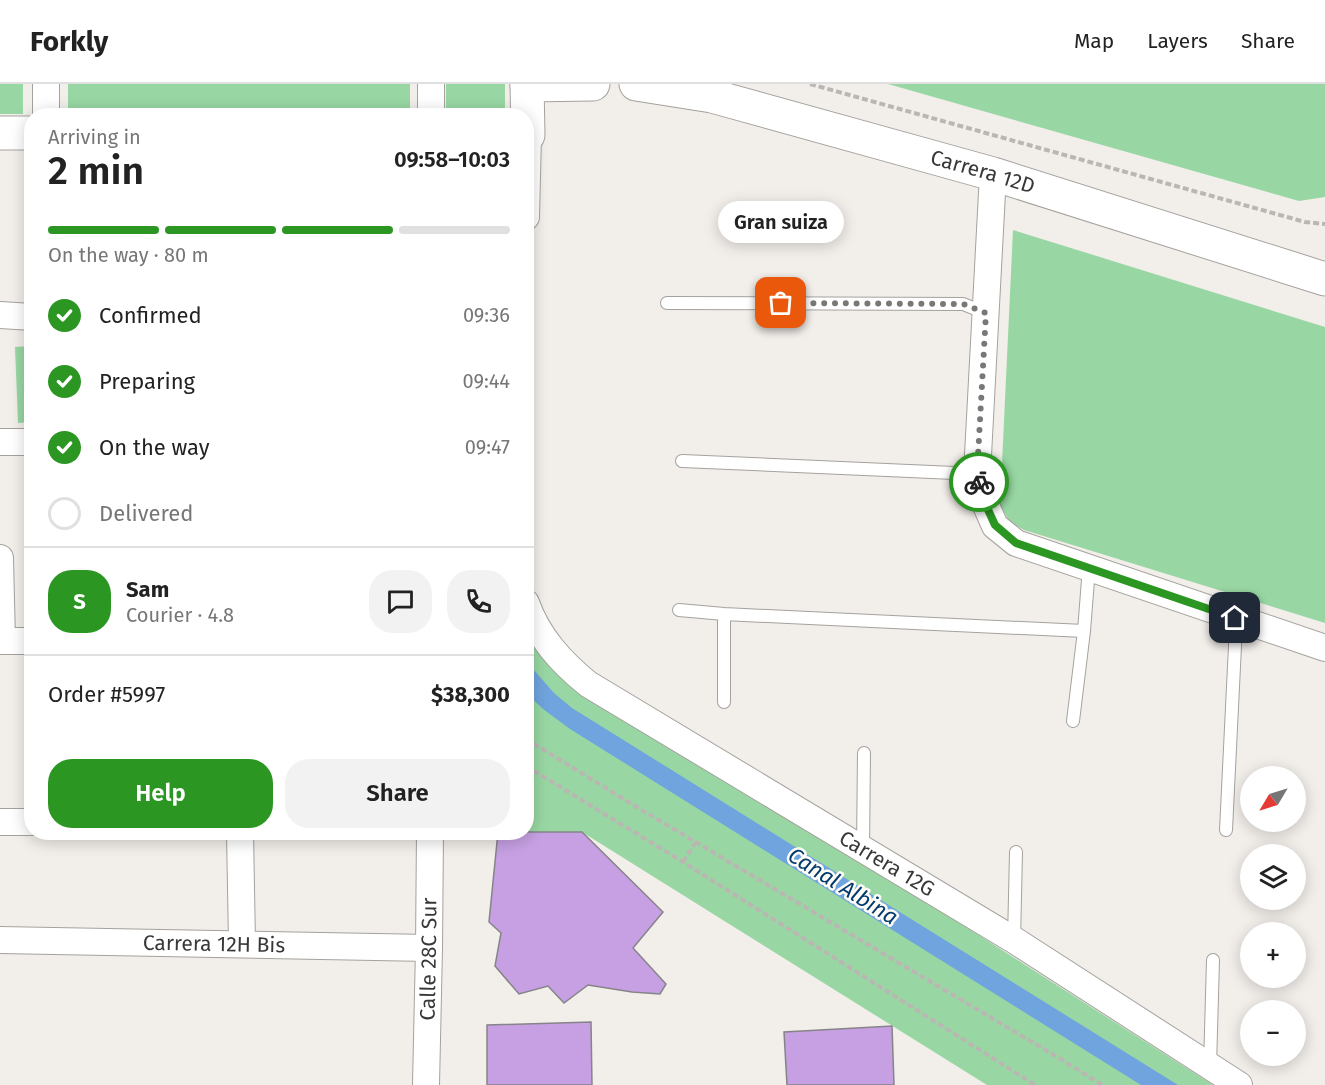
<!DOCTYPE html>
<meta charset="utf-8">
<style>
body{margin:0;font-family:"Fira Sans",sans-serif;background:#f2f2f2;color:#222;height:100vh;display:flex;flex-direction:column;font-size:22px;white-space:nowrap}
*{box-sizing:border-box;margin:0}
p{font-size:20px;color:#767676}
.icon{flex:none;width:33px;height:33px;fill:none;stroke:currentColor;stroke-width:2;stroke-linecap:round;stroke-linejoin:round}
.map{position:relative;flex:1;overflow:hidden}
.side{position:absolute;left:24px;top:24px;width:510px;height:732px;display:flex;flex-direction:column;background:#fff;border-radius:24px;box-shadow:0 3px 15px #0003}
.side>*{flex:none}
.needle{width:39px;rotate:232deg}
.fabs{position:absolute;left:1240px;top:682px;display:grid;gap:12px}
.fabs a{display:grid;place-items:center;width:66px;height:66px;border-radius:50%;background:#fff;box-shadow:0 3px 15px #0003;font-size:30px}
.pin{position:absolute;display:grid;place-items:center;width:51px;height:51px;color:#fff;margin:-26px;border-radius:12px;box-shadow:0 3px 9px #0006}
.courier{position:absolute;display:grid;place-items:center;width:60px;height:60px;margin:-30px;border:4px solid #2b9722;border-radius:50%;background:#fff;color:#222;box-shadow:0 2px 8px #0007}
.bubble{position:absolute;height:42px;border-radius:21px;background:#fff;box-shadow:0 3px 15px #0003;font-size:20px;font-weight:600;line-height:42px;text-align:center}
.overview em{font-style:normal;font-weight:600}
.overview div{display:flex;flex-direction:column-reverse}
.overview{display:flex;align-items:center;justify-content:space-between;height:102px;padding:0 24px}
h1{font-size:39px;font-weight:600;line-height:45px}
.bar{display:grid;grid-template-columns:repeat(4,1fr);gap:9px 6px;align-content:center;height:72px;padding:0 24px}
.bar i{height:8px;border-radius:4px;background:#e0e0e0}
.bar .selected{background:#2b9722}
.bar p{grid-column:span 4}
.line{display:flex;align-items:center;gap:15px;padding:0 24px;border-top:2px solid #e0e0e0}
.line div{flex:1}
.round{display:grid;place-items:center;flex:none;width:63px;height:63px;border-radius:24px;background:#f2f2f2}
ol{padding:0 24px;list-style:none}
li{display:flex;align-items:center;gap:18px;height:66px}
li p{margin-inline-start:auto}
li .icon{padding:6px;border-radius:50%;background:#2b9722;color:#fff;stroke-width:4}
li:last-child{color:#767676}
li i{width:33px;height:33px;border:3px solid #e0e0e0;border-radius:50%}
.primary-button{display:flex;gap:12px;margin-top:auto;padding:12px 24px}
.primary-button a{flex:1;height:69px;border-radius:24px;background:#2b9722;color:#fff;font-size:24px;font-weight:600;line-height:69px;text-align:center}
.primary-button a+a{background:#f2f2f2;color:#222}
header{display:flex;align-items:center;gap:36px;box-sizing:border-box;height:84px;padding:0 30px;background:#fff;border-bottom:2px solid #e0e0e0}
header strong{font-size:28px}
nav{display:flex;gap:33px;margin-inline-start:auto;font-size:21px}
.map>svg:first-child{display:block}
</style>
<header>
<strong>Forkly</strong>
<nav><a>Map</a><a>Layers</a><a>Share</a></nav>
</header>
<div class="map">
<svg width="1325" height="1001" viewBox="0 0 1325 1001">
<rect width="100%" height="100%" fill="#f2eeea"/>
<!-- green -->
<path fill="#98d7a3" d="M 0,0 L 23,0 L 23,30 L 0,30 Z
M 68,0 L 410,0 L 410,31 L 68,30 Z
M 446,0 L 505,0 L 505,31 L 446,31 Z
M 888,0 L 1325,0 L 1325,113 L 1299,117 Z
M 1013,146 L 1325,243 L 1325,539 L 1024,446 L 1010,438 L 1000,422 Z
M 31,262 L 31,338 L 18,339 L 15,263 Z
M 526,547 L 547,579 L 579,609 L 891,795 L 1213,1001 L 987,1001 L 582,748 L 527,748 Z"/>
<!-- water -->
<path fill="#70a4de" d="M 526,577 L 554,609 L 572,624 L 1178,1001 L 1141,1001 L 570,645 L 543,625 L 527,610 Z"/>
<!-- building -->
<path fill="#c6a0e3" stroke="#868488" stroke-width="1.5" d="M 498,748 L 582,748 L 663,828 L 633,864 L 666,900 L 660,910 L 632,908 L 588,901 L 564,919 L 548,902 L 519,910 L 495,882 L 501,849 L 489,838 Z
M 591,938 L 592,1001 L 487,1001 L 487,941 Z
M 892,942 L 894,1001 L 787,1001 L 784,948 Z"/>
<g fill="none" stroke-linecap="round" stroke-linejoin="round">
<!-- lane casing -->
<g stroke="#a5a29e" stroke-width="14">
<path id="lane" d="M 667,219 L 963,220 L 986,229
M 682,377 L 977,390
M 679,526 L 724,530 L 1084,547
M 724,530 L 724,618
M 1073,637 L 1084,547 L 1089,483
M 1226,746 L 1235,562 L 1235,534
M 863,765 L 864,669
M 1014,856 L 1016,768
M 1210,983 L 1213,876"/>
</g>
<!-- street casing -->
<g stroke="#a5a29e" stroke-width="28">
<g id="street">
<path d="M 431,0 L 431,32"/>
<path d="M 46,32 L 46,0"/>
<path d="M 993,90 L 977,390 L 984,417 L 995,442 L 1016,459 L 1325,564"/>
<path d="M 526,133 L 528,51"/>
<path d="M 0,231 L 32,233"/>
<path d="M 0,358 L 32,358"/>
<path d="M 0,474 L 2,557"/>
<path id="s1" d="M 526,519 C 538,553 561,578 588,600 L 1014,856 L 1239,1001"/>
<path d="M 0,557 L 32,557"/>
<path d="M 0,738 L 32,738"/>
<path d="M 240,748 L 242,860"/>
<path id="s2" d="M 0,856 L 429,864"/>
<path id="s3" d="M 426,1001 L 429,864 L 430,748"/>
</g>
</g>
<!-- secondary casing -->
<g stroke="#a5a29e" stroke-width="35">
<g id="secondary">
<path id="s4" d="M 636,0 L 712,12 L 993,90 L 1325,195"/>
<path d="M 527,1 L 593,0"/>
<path d="M 0,49 L 32,49"/>
<path d="M 526,51 L 528,51 L 527,0"/>
</g>
</g>
<!-- path -->
<path stroke="#bab7b3" stroke-width="4" stroke-dasharray="6 3" stroke-linecap="butt" d="M 810,0 L 1305,138 L 1325,140
M 526,655 L 635,722 L 1059,974 L 1102,1001
M 526,682 L 683,778 L 1035,1001
M 683,778 L 696,758"/>
<!-- lane -->
<use href="#lane" stroke="#fff" stroke-width="12"/>
<!-- street -->
<use href="#street" stroke="#fff" stroke-width="26"/>
<!-- secondary -->
<use href="#secondary" stroke="#fff" stroke-width="33"/>
</g>
<g fill="none" stroke-linecap="round" stroke-linejoin="round">
<!-- done -->
<path stroke="#7a7875" stroke-width="6" stroke-dasharray="0 10.8" d="M 781,219 L 963,220 L 986,229 L 977,390 L 979,398"/>
<!-- route -->
<path stroke="#2b9722" stroke-width="8" d="M 979,398 L 984,417 L 995,441 L 1016,459 L 1235,534"/>
</g>
<g text-anchor="middle" dominant-baseline="central" stroke-width="5" stroke-linejoin="round" paint-order="stroke">
<!-- street labels -->
<g font-size="21" fill="#393836" stroke="#fffcf7">
<text stroke="none"><textPath href="#s4" startOffset="358">Carrera 12D</textPath></text>
<text stroke="none"><textPath href="#s1" startOffset="452">Carrera 12G</textPath></text>
<text stroke="none"><textPath href="#s2" startOffset="214">Carrera 12H Bis</textPath></text>
<text stroke="none"><textPath href="#s3" startOffset="126">Calle 28C Sur</textPath></text>
</g>
<!-- water labels -->
<g font-size="22" font-style="italic" fill="#013b70" stroke="#fffcf7">
<text transform="translate(843 802) rotate(32)">Canal Albina</text>
</g>
</g>
</svg>
<div class="fabs">
<a><svg class="needle" viewBox="-14 -14 28 28"><path d="M0-13l5 13h-10z" fill="#e53935"/><path d="M0 13l5-13h-10z" fill="#767676"/></svg></a>
<a><svg class="icon" aria-label="layers" viewBox="0 0 24 24"><path d="M12 4l9 5-9 5-9-5zM3 14l9 5 9-5"/></svg></a>
<a>+</a>
<a>−</a>
</div>
<div class="pin" style="left:781px;top:219px;background:#ea580c"><svg class="icon" aria-label="bag" viewBox="0 0 24 24"><path d="M5 8h14l-1 12H6zM9 8a3 3 0 0 1 6 0"/></svg></div>
<div class="pin" style="left:1235px;top:534px;background:#1f2937"><svg class="icon" aria-label="home" viewBox="0 0 24 24"><path d="M3 11l9-7 9 7M6 9v11h12V9"/></svg></div>
<div class="courier" style="left:979px;top:398px"><svg class="icon" aria-label="bike" viewBox="0 0 24 24"><circle cx="6" cy="16" r="4"/><circle cx="18" cy="16" r="4"/><path d="M6 16l4-8h5l3 8M10 8l3 8H6M13 5h3"/></svg></div>
<div class="bubble" style="left:718px;top:117px;width:126px">Gran suiza</div>
<section class="side">
<div class="overview"><div><h1>2 min</h1><p>Arriving in</p></div><em>09:58–10:03</em></div>
<div class="bar"><i class="selected"></i><i class="selected"></i><i class="selected"></i><i></i><p>On the way · 80 m</p></div>
<ol>
<li><svg class="icon" aria-label="check" viewBox="0 0 24 24"><path d="M5 12l5 5 9-10"/></svg>Confirmed<p>09:36</p></li>
<li><svg class="icon" aria-label="check" viewBox="0 0 24 24"><path d="M5 12l5 5 9-10"/></svg>Preparing<p>09:44</p></li>
<li><svg class="icon" aria-label="check" viewBox="0 0 24 24"><path d="M5 12l5 5 9-10"/></svg>On the way<p>09:47</p></li>
<li><i></i>Delivered</li>
</ol>
<div class="line" style="height:108px"><b class="round" style="background:#2b9722;color:#fff">S</b><div><b>Sam</b><p>Courier · 4.8</p></div><a class="round"><svg class="icon" aria-label="chat" viewBox="0 0 24 24"><path d="M4 5h16v11H9l-5 4z"/></svg></a><a class="round"><svg class="icon" aria-label="phone" viewBox="0 0 24 24"><path d="M5 4h4l2 5-3 2q2 4 5 5l2-3 5 2v4C11 20 4 13 5 4z"/></svg></a></div>
<div class="line" style="height:78px"><div>Order #5997</div><b>$38,300</b></div>
<div class="primary-button"><a>Help</a><a>Share</a></div>
</section>
</div>
